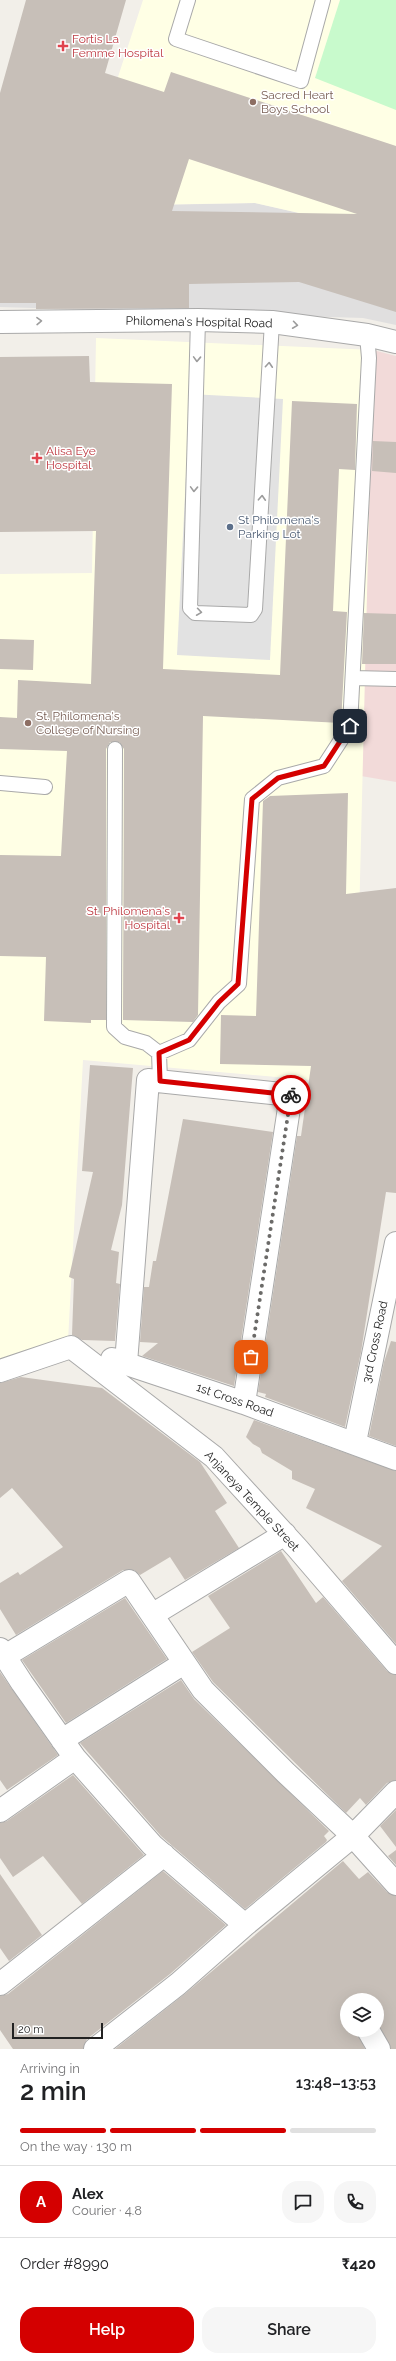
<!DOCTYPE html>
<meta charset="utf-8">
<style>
body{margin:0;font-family:Raleway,sans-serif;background:#f6f6f6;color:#202124;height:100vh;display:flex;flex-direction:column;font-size:15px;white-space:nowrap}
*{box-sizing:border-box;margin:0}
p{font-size:13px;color:#757577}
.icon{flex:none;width:22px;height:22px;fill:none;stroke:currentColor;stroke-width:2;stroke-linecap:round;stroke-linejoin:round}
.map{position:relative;height:2049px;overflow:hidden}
.drawer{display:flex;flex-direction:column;background:#fff;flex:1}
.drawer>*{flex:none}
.controls{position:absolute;left:340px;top:1993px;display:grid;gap:8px}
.controls a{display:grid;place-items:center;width:44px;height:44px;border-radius:50%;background:#fff;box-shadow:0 4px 16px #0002;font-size:20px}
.scale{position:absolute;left:12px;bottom:10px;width:91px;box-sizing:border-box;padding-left:4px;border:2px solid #222;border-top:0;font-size:11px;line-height:14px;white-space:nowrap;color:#222;-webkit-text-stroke:3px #fff;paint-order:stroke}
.pin{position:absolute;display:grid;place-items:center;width:34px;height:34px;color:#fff;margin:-17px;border-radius:8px;box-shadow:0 2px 6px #0006}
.courier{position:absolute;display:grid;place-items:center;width:40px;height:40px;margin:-20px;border:3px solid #d40000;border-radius:50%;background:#fff;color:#222;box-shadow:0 1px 5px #0007}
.headline em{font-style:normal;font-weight:600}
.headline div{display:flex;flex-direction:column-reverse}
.headline{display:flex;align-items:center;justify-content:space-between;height:68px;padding:0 20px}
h1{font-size:26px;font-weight:600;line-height:30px}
.bar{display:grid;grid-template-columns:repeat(4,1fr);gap:6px 4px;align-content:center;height:48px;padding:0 20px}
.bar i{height:5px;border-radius:3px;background:#e0e0e0}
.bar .active{background:#d40000}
.bar p{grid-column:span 4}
.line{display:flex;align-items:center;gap:10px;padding:0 20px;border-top:1px solid #e0e0e0}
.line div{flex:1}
.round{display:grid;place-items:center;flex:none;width:42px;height:42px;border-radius:16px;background:#f6f6f6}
.button{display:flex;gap:8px;margin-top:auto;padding:8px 20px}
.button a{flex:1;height:46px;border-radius:16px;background:#d40000;color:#fff;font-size:16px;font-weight:600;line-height:46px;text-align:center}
.button a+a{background:#f6f6f6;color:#202124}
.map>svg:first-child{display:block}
</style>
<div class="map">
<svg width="396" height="2049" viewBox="0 0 396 2049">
<rect width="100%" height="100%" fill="#f2efe9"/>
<!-- residential -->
<path fill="#e0dfdf" d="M 255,203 L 396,235 L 396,325 L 363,318 L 0,307 L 0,208 Z"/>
<!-- commercial -->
<path fill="#f2dad9" d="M 373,350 L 396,356 L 396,782 L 361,776 Z"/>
<!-- education -->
<path fill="#ffffe5" d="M 143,0 L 396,0 L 396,235 L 255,203 L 76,206 Z
M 96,338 L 373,350 L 355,1084 L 83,1060 L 68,1341 L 0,1361 L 0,574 L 92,573 Z"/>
<!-- park -->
<path fill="#c8facc" d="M 340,0 L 396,0 L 396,110 L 315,78 Z"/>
<!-- parking -->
<path fill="#e2e2e2" d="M 190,394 L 283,399 L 270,660 L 177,655 Z"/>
<!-- building -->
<path fill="#c7bfb8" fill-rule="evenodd" d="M 26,0 L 126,0 L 105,73 L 164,92 L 171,72 L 396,146 L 396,312 L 299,282 L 189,284 L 189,308 L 36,309 L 36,303 L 0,303 L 0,93 ZM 189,159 L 357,214 L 172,211 Z
M 89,356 L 90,382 L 172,384 L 163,669 L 280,675 L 292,401 L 357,404 L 355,470 L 339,469 L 333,611 L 347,612 L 341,723 L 203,716 L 198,1015 L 193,1022 L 123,1020 L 124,749 L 119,742 L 110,742 L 106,749 L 106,1020 L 91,1020 L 91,1023 L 44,1021 L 46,957 L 0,956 L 0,855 L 61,856 L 67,751 L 0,749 L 0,717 L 17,718 L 18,680 L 91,684 L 96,531 L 0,532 L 0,357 Z
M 373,441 L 396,442 L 396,473 L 372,471 Z
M 364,613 L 396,614 L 396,664 L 362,664 Z
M 0,639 L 34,640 L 33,670 L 0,669 Z
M 348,793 L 346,894 L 396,888 L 396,1193 L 386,1192 L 361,1352 L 345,1427 L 265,1397 L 266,1394 L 258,1392 L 297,1136 L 301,1136 L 311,1066 L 220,1064 L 221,1015 L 256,1016 L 263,801 L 270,796 Z
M 90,1065 L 133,1068 L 122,1205 L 111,1250 L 119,1252 L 116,1283 L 120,1284 L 115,1341 L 82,1340 L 72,1335 L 74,1279 L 69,1277 L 93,1172 L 82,1171 Z
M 183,1119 L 273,1132 L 234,1386 L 142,1356 L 158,1343 L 140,1342 L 144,1287 L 149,1287 L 153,1261 L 156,1261 Z
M 391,1341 L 396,1342 L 396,1446 L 369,1436 L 384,1362 Z
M 21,1377 L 102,1388 L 200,1462 L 227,1503 L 215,1511 L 239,1548 L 185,1580 L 170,1557 L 140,1575 L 134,1570 L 123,1570 L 16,1635 L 0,1609 L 0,1583 L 18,1572 L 20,1575 L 63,1547 L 12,1488 L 0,1498 L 0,1383 Z
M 254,1420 L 396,1471 L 396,1644 L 342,1581 L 382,1546 L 306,1508 L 315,1489 L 292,1479 L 292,1471 L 262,1453 L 260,1448 L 253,1444 L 246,1437 Z
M 281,1551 L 316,1603 L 323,1597 L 387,1671 L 396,1675 L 396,1780 L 387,1783 L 366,1805 L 360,1798 L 346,1813 L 213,1682 L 192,1652 L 230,1628 L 208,1596 Z
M 125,1598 L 167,1659 L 66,1723 L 22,1660 Z
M 0,1672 L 58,1755 L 7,1790 L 0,1780 Z
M 181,1680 L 194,1699 L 329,1831 L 324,1836 L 327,1840 L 326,1842 L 245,1909 L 161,1836 L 80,1743 Z
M 73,1775 L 144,1855 L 82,1904 L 43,1856 L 13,1877 L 0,1858 L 0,1823 L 7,1821 Z
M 396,1810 L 396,1847 L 380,1826 Z
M 396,1850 L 396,1865 L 388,1856 Z
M 343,1861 L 359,1879 L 368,1872 L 387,1892 L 396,1896 L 396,2049 L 391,2049 L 377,2022 L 377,2000 L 347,2000 L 347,2030 L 356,2030 L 365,2049 L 115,2049 L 186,1993 Z
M 163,1871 L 226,1925 L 170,1974 L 87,2039 L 83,2049 L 13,2049 L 0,2030 L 0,1996 L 8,1994 Z
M 0,1874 L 42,1935 L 9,1961 L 0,1948 Z"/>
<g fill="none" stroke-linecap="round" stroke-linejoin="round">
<!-- service casing -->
<g stroke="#a9a9a9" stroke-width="16">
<path id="service" d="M 188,0 L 176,39 L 301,81 L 323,0
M 198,320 L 190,608 L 195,613 L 251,615 L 255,609 L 272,322
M 353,678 L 396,679
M 115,749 L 114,1027 L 125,1037 L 146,1043 L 159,1053 L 160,1081
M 0,783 L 45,787
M 159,1053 L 189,1040 L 219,1002 L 239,984 L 252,799 L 278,778 L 324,766 L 350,726 L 369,358 L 367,335"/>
</g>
<!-- minor casing -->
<g stroke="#a9a9a9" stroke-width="24">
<path id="minor" d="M 112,1359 L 244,1403 L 396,1459
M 126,1363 L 148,1080 L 291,1095 L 244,1403
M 0,1371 L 71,1347 L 214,1457 L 298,1549 L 396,1663
M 355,1442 L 396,1243
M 152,1615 L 285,1534
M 0,1649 L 22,1683 L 75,1758 L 152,1845 L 245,1925 L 353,1836 L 396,1792
M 5,1656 L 129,1581 L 203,1690 L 286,1773 L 353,1836 L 396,1884
M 62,1740 L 184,1663
M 0,1811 L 75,1758
M 0,1984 L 164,1855
M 368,2030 L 379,2049
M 95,2049 L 178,1984 L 245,1925"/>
</g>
<!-- tertiary casing -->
<g stroke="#a9a9a9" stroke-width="24">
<path id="tertiary" d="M 0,322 L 198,320 L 272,322 L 367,335 L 396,342"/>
</g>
<!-- service -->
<use href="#service" stroke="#fff" stroke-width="14"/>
<!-- minor -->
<use href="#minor" stroke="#fff" stroke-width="22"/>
<!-- tertiary -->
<use href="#tertiary" stroke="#fff" stroke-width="22"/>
</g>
<!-- one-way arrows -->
<defs><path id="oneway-chevron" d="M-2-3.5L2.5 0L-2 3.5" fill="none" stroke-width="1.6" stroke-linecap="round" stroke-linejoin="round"/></defs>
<g stroke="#9c9c9c">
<use href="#oneway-chevron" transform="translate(39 321) rotate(-1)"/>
<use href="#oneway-chevron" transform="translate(295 325) rotate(8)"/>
<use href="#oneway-chevron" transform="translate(197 359) rotate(92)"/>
<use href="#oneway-chevron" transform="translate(269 365) rotate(-86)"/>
<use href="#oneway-chevron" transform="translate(194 489) rotate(92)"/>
<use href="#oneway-chevron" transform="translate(262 498) rotate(-87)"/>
<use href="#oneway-chevron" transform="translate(199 612) rotate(8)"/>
</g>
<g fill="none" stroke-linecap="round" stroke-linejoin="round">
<!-- done -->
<path stroke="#6b6a68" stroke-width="4" stroke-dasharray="0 7.2" d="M 251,1357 L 291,1095"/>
<!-- route -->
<path stroke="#d40000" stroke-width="5" d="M 291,1095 L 160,1081 L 159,1053 L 189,1040 L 219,1002 L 238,984 L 252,799 L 278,778 L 324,766 L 350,726"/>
</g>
<!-- markers -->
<g fill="#e0444e" stroke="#fff" stroke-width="1.5">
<path d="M61 40h4v4h4v4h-4v4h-4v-4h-4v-4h4z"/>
<path d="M35 452h4v4h4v4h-4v4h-4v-4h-4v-4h4z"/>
<path d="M177 912h4v4h4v4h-4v4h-4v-4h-4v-4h4z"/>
</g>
<g fill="#8d6e63" stroke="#fff" stroke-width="1.5">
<circle cx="253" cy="102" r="4"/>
<circle cx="28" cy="723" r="4"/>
</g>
<circle fill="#5c6f8a" stroke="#fff" stroke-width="1.5" cx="230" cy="527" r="4"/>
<g text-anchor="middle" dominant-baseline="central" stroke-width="3" stroke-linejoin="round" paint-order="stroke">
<!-- health labels -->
<g font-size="12" fill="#be3a42" stroke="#fff" text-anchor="start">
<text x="72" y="39">Fortis La<tspan x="72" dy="14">Femme Hospital</tspan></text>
<text x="46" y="451">Alisa Eye<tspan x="46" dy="14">Hospital</tspan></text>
<text x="170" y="911" text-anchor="end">St. Philomena's<tspan x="170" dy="14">Hospital</tspan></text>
</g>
<!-- education labels -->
<g font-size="12" fill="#785e54" stroke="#fff" text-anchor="start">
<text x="261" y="95">Sacred Heart<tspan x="261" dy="14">Boys School</tspan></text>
<text x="36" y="716">St. Philomena's<tspan x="36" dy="14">College of Nursing</tspan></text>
</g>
<!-- street labels -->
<g font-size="12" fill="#222" stroke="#fff">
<text transform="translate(199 322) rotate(1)">Philomena's Hospital Road</text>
<text transform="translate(375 1342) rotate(-78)">3rd Cross Road</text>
<text transform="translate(235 1400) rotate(19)">1st Cross Road</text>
<text transform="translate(252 1501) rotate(47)">Anjaneya Temple Street</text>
</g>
<!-- service labels -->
<g font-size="12" fill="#4e5e75" stroke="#fff" text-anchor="start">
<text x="238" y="520">St Philomena's<tspan x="238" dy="14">Parking Lot</tspan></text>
</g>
</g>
</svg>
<div class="controls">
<a><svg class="icon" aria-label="layers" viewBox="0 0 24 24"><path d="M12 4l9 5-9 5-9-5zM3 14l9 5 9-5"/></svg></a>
</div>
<div class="scale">20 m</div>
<div class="pin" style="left:251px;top:1357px;background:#ea580c"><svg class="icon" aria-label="bag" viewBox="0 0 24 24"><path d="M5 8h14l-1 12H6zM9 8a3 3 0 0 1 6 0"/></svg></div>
<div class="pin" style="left:350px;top:726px;background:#1f2937"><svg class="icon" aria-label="home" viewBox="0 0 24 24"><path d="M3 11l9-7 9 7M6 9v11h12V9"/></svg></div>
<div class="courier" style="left:291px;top:1095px"><svg class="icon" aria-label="bike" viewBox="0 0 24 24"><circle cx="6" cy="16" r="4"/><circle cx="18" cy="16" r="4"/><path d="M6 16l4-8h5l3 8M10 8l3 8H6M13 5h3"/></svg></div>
</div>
<section class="drawer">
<div class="headline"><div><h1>2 min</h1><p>Arriving in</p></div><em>13:48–13:53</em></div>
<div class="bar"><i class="active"></i><i class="active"></i><i class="active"></i><i></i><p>On the way · 130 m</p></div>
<div class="line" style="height:72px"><b class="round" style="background:#d40000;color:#fff">A</b><div><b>Alex</b><p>Courier · 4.8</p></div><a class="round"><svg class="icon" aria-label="chat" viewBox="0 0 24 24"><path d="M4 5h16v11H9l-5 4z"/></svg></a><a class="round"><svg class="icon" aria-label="phone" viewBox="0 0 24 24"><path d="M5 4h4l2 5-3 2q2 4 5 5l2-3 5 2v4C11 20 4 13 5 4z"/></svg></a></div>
<div class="line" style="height:52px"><div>Order #8990</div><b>₹420</b></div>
<div class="button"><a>Help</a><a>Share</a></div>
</section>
